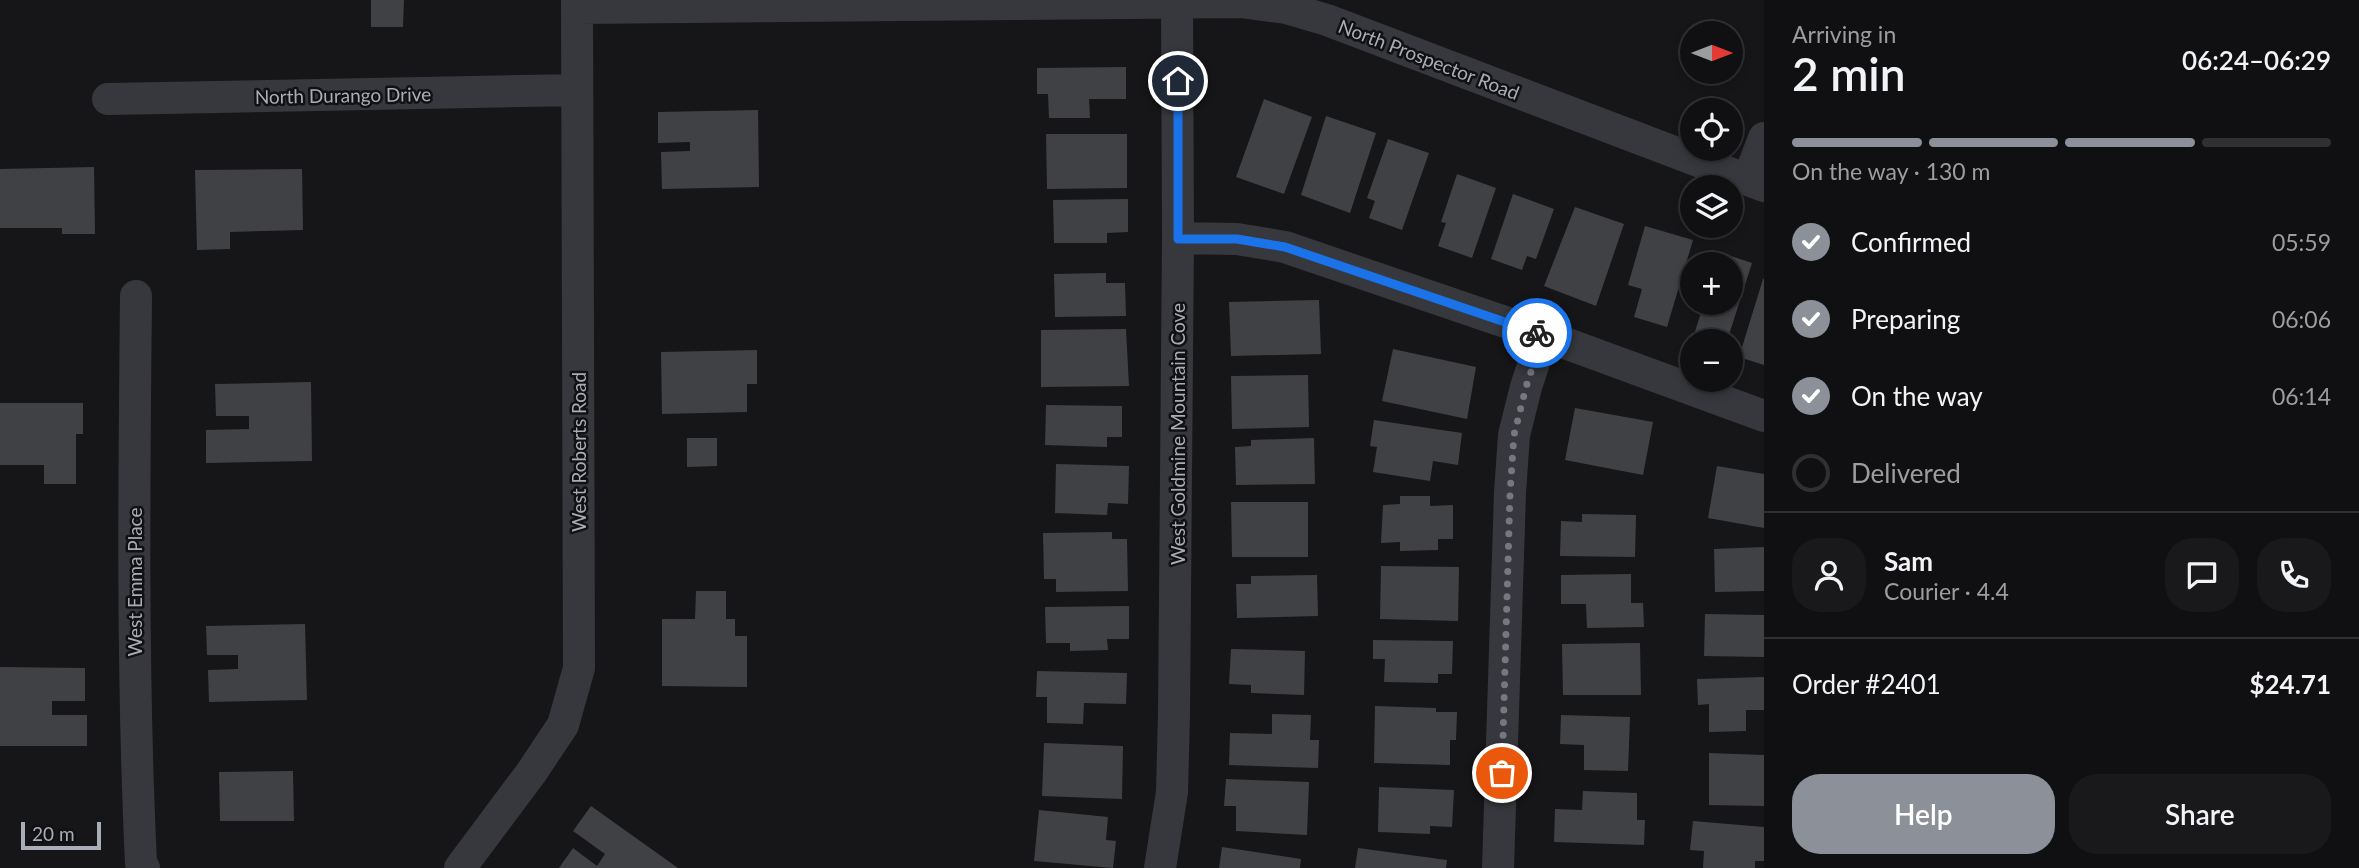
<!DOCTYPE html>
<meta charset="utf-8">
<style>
body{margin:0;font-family:Lato,sans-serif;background:#19191b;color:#f1f3f6;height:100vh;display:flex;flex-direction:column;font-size:26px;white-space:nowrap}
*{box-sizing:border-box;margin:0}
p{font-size:23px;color:#9c9d9f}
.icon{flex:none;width:38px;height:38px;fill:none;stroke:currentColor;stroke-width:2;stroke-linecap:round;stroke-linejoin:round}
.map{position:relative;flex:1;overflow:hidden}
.panel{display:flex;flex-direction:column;background:#101012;width:595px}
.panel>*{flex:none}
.needle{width:46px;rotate:90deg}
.controls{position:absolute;left:1680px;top:21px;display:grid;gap:14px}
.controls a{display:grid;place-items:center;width:63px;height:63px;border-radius:50%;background:#101012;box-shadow:0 4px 10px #0003,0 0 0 2px #303032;font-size:35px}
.scale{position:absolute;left:21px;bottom:18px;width:80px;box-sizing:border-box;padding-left:7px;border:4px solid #a8adb8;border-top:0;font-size:19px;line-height:24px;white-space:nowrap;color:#a8adb8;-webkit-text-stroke:5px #111113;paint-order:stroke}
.pin{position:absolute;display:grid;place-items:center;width:60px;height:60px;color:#fff;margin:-30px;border:4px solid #fff;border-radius:50%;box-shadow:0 2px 7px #0007}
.courier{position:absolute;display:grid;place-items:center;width:70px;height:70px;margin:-35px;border:5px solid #1a73e8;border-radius:50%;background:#fff;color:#222;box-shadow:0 2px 9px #0007}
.headline em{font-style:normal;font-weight:600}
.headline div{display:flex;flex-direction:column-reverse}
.headline{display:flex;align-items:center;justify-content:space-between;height:119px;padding:0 28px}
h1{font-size:46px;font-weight:600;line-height:52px}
.bar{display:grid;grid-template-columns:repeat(4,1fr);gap:10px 7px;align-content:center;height:84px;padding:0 28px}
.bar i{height:9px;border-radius:5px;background:#303032}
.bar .current{background:#8c9099}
.bar p{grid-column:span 4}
.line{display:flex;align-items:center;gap:18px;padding:0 28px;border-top:2px solid #303032}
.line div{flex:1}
.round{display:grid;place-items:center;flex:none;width:74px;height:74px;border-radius:28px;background:#19191b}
ol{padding:0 28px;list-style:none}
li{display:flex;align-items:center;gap:21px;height:77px}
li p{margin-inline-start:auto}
li .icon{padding:7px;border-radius:50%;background:#8c9099;color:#fff;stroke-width:4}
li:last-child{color:#9c9d9f}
li i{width:38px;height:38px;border:4px solid #303032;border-radius:50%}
.primary-button{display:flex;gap:14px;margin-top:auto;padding:14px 28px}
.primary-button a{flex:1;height:80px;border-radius:28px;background:#8c9099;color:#fff;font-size:28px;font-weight:600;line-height:80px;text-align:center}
.primary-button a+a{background:#19191b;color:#f1f3f6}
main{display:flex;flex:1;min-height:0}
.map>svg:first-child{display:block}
</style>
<main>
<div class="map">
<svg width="1764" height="868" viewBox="0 0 1764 868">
<rect width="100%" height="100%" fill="#161618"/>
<!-- building -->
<path fill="#404145" d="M 371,0 L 404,0 L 403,27 L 371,27 Z
M 1126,67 L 1126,99 L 1089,99 L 1090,118 L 1049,118 L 1048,94 L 1037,94 L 1037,68 Z
M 1264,99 L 1312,117 L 1284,194 L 1236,177 Z
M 758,110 L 759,187 L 662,189 L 661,152 L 690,151 L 690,142 L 658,143 L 658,112 Z
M 1326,116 L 1376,133 L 1350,213 L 1301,195 Z
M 1046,134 L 1127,134 L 1127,188 L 1047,189 Z
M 1388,139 L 1429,153 L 1402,230 L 1369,218 L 1375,201 L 1367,198 Z
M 94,167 L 95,234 L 62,234 L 62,228 L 0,228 L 0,169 Z
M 302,169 L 303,230 L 230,232 L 230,249 L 197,250 L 195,170 Z
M 1457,174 L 1496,188 L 1472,258 L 1438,246 L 1446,223 L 1441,222 Z
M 1513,194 L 1554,209 L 1536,259 L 1527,256 L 1522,270 L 1491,259 Z
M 1128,199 L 1128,232 L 1107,233 L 1107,243 L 1054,243 L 1053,200 Z
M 1575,207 L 1624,224 L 1596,306 L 1544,286 Z
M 1645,226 L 1693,240 L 1667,327 L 1634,317 L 1642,289 L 1628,285 Z
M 1728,255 L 1752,263 L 1727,341 L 1704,341 L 1693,338 L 1704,303 L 1731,303 L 1731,264 L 1726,264 Z
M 1106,273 L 1106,283 L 1125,283 L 1126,316 L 1055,317 L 1054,274 Z
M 1763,279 L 1764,279 L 1764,365 L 1739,357 Z
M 1319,300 L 1321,354 L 1231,356 L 1229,302 Z
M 1126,329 L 1129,386 L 1041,387 L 1041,330 Z
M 1393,349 L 1476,367 L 1467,419 L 1382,401 Z
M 757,350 L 757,384 L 747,384 L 747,412 L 662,414 L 661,352 Z
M 1308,375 L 1309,427 L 1232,429 L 1231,376 Z
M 311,382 L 312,461 L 206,463 L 206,430 L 249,429 L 249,416 L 216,416 L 215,384 Z
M 0,403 L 83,403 L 83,434 L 76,434 L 76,484 L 44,484 L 44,465 L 0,465 Z
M 1046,405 L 1122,406 L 1122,437 L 1107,437 L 1107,447 L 1045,445 Z
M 1575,408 L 1653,422 L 1643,475 L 1565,460 Z
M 1374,420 L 1462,433 L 1458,465 L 1433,461 L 1430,481 L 1373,472 L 1377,447 L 1370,446 Z
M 687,438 L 717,438 L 717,466 L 687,467 Z
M 1314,438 L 1315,484 L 1236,485 L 1235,447 L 1251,446 L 1251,440 Z
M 1056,464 L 1129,466 L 1128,504 L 1108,503 L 1107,515 L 1055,513 Z
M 1717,466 L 1764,474 L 1764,528 L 1708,518 Z
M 1400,496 L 1430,496 L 1430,506 L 1453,505 L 1453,539 L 1438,539 L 1438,550 L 1400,551 L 1400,542 L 1381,543 L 1383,505 L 1400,504 Z
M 1231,502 L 1308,502 L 1308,557 L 1232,557 Z
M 1582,514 L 1636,515 L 1635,557 L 1560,556 L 1561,521 L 1582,522 Z
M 1112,532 L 1112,539 L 1127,539 L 1128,591 L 1056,592 L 1056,579 L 1044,579 L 1043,533 Z
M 1764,547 L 1764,591 L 1715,592 L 1714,549 Z
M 1381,566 L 1459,567 L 1458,621 L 1380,619 Z
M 1631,574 L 1631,603 L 1643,603 L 1644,627 L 1587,628 L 1586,604 L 1561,604 L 1561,575 Z
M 1317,575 L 1318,616 L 1237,618 L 1236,584 L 1251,584 L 1251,576 Z
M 696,591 L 726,591 L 726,619 L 735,619 L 735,636 L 747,636 L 747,687 L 662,686 L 662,619 L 695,619 Z
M 1129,606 L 1129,639 L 1107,639 L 1108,650 L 1070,651 L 1070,643 L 1046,643 L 1045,607 Z
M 1705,614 L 1764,615 L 1764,657 L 1704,656 Z
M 305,624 L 307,700 L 209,702 L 208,670 L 238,669 L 238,655 L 207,655 L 206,626 Z
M 1373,640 L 1453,641 L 1452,674 L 1438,674 L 1438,683 L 1384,682 L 1385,659 L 1373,659 Z
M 1640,643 L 1641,695 L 1563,695 L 1562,644 Z
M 1231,649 L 1305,651 L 1304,695 L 1251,693 L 1251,685 L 1229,684 Z
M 0,667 L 85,668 L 85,701 L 52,701 L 52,715 L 87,715 L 87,746 L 0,746 Z
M 1037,671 L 1127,673 L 1126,704 L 1084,703 L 1083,724 L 1047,723 L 1047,697 L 1036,697 Z
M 1764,677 L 1764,710 L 1746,710 L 1746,731 L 1709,732 L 1709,704 L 1698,705 L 1697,679 Z
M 1375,706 L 1436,708 L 1436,712 L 1457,712 L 1456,740 L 1450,740 L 1450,765 L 1374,763 Z
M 1272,714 L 1311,715 L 1310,740 L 1319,740 L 1318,768 L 1229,765 L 1230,733 L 1272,734 Z
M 1561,715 L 1630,717 L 1628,771 L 1584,770 L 1584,745 L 1560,744 Z
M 1044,743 L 1123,746 L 1122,799 L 1042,796 Z
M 1709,753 L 1764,755 L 1764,806 L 1709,805 Z
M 293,771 L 294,821 L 220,821 L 219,772 Z
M 1226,779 L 1309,782 L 1307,835 L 1236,831 L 1236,806 L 1224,806 Z
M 1379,787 L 1454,790 L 1452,827 L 1430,826 L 1430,834 L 1378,832 Z
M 1583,791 L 1637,793 L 1637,820 L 1645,820 L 1644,845 L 1554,842 L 1555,809 L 1582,810 Z
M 591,806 L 678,868 L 559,868 L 573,848 L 597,866 L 605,854 L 573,831 Z
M 1039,810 L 1108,817 L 1106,840 L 1116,841 L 1113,868 L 1034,861 Z
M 1693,821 L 1764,827 L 1764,861 L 1755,861 L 1755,868 L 1703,868 L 1704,851 L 1690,850 Z
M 1222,847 L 1301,859 L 1300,868 L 1219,868 Z
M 1358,848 L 1447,860 L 1446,868 L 1355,868 Z"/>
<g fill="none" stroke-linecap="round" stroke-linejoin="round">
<!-- street -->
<path stroke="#37383d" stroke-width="32" d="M 577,8 L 1240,2 L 1286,8 L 1327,20 L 1764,186
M 108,99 L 577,90
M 1748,180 L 1764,138
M 1178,238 L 1237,239 L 1285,247 L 1543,335 L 1764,416
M 136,296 C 134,485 132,674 141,863 L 144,868
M 460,868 L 531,773 L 563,725 L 579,668 L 577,0
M 1160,868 L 1172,792 L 1174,714 L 1178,238 L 1177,0
M 1498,868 L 1510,493 L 1514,435 L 1526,387 L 1543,335"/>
</g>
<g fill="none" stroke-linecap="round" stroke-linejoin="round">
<!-- done -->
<path stroke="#757880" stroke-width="7" stroke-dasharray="0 12.6" d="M 1502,773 L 1510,493 L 1514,435 L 1526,387 L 1543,335 L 1537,333"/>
<!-- route -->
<path stroke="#1a73e8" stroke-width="9" d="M 1178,81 L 1178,239 L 1237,239 L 1285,247 L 1537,333"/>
</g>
<g text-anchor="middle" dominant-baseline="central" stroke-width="5" stroke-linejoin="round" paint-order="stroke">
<!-- street labels -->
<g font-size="19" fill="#a8adb8" stroke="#111113">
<text transform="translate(1429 59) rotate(21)">North Prospector Road</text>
<text transform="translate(343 95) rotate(-1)">North Durango Drive</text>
<text transform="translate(1177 434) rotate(-90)">West Goldmine Mountain Cove</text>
<text transform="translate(578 452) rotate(-90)">West Roberts Road</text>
<text transform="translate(134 582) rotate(-90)">West Emma Place</text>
</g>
</g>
</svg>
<div class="controls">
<a><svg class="needle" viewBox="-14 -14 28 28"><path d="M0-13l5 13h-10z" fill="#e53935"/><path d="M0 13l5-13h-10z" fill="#9c9d9f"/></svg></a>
<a><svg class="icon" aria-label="locate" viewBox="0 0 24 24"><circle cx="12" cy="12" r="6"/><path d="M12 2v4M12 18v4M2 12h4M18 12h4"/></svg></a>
<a><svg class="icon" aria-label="layers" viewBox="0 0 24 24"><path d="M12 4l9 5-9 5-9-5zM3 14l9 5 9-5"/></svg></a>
<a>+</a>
<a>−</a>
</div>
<div class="scale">20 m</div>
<div class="pin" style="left:1502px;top:773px;background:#ea580c"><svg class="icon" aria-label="bag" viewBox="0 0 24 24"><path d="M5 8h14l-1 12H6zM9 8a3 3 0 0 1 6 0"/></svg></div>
<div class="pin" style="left:1178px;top:81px;background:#1f2937"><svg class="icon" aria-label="home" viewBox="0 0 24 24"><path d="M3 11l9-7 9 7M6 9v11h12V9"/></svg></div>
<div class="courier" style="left:1537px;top:333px"><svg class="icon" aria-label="bike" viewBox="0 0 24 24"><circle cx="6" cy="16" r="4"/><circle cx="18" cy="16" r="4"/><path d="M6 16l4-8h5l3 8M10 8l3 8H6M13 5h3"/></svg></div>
</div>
<section class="panel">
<div class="headline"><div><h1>2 min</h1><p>Arriving in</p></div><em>06:24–06:29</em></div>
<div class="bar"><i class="current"></i><i class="current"></i><i class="current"></i><i></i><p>On the way · 130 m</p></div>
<ol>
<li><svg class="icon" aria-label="check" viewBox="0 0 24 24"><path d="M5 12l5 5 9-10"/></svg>Confirmed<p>05:59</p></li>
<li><svg class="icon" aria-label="check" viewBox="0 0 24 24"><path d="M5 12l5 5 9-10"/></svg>Preparing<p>06:06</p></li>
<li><svg class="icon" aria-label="check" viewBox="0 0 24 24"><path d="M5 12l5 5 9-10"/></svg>On the way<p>06:14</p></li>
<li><i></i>Delivered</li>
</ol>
<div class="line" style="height:126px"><a class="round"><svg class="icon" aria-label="person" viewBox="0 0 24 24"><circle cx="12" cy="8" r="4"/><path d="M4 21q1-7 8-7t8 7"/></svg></a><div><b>Sam</b><p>Courier · 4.4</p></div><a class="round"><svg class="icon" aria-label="chat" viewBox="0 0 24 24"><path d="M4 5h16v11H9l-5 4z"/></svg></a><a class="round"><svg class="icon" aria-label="phone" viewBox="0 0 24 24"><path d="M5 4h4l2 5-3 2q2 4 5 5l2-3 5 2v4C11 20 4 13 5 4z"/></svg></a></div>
<div class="line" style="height:91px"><div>Order #2401</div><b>$24.71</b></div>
<div class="primary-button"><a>Help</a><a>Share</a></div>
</section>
</main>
